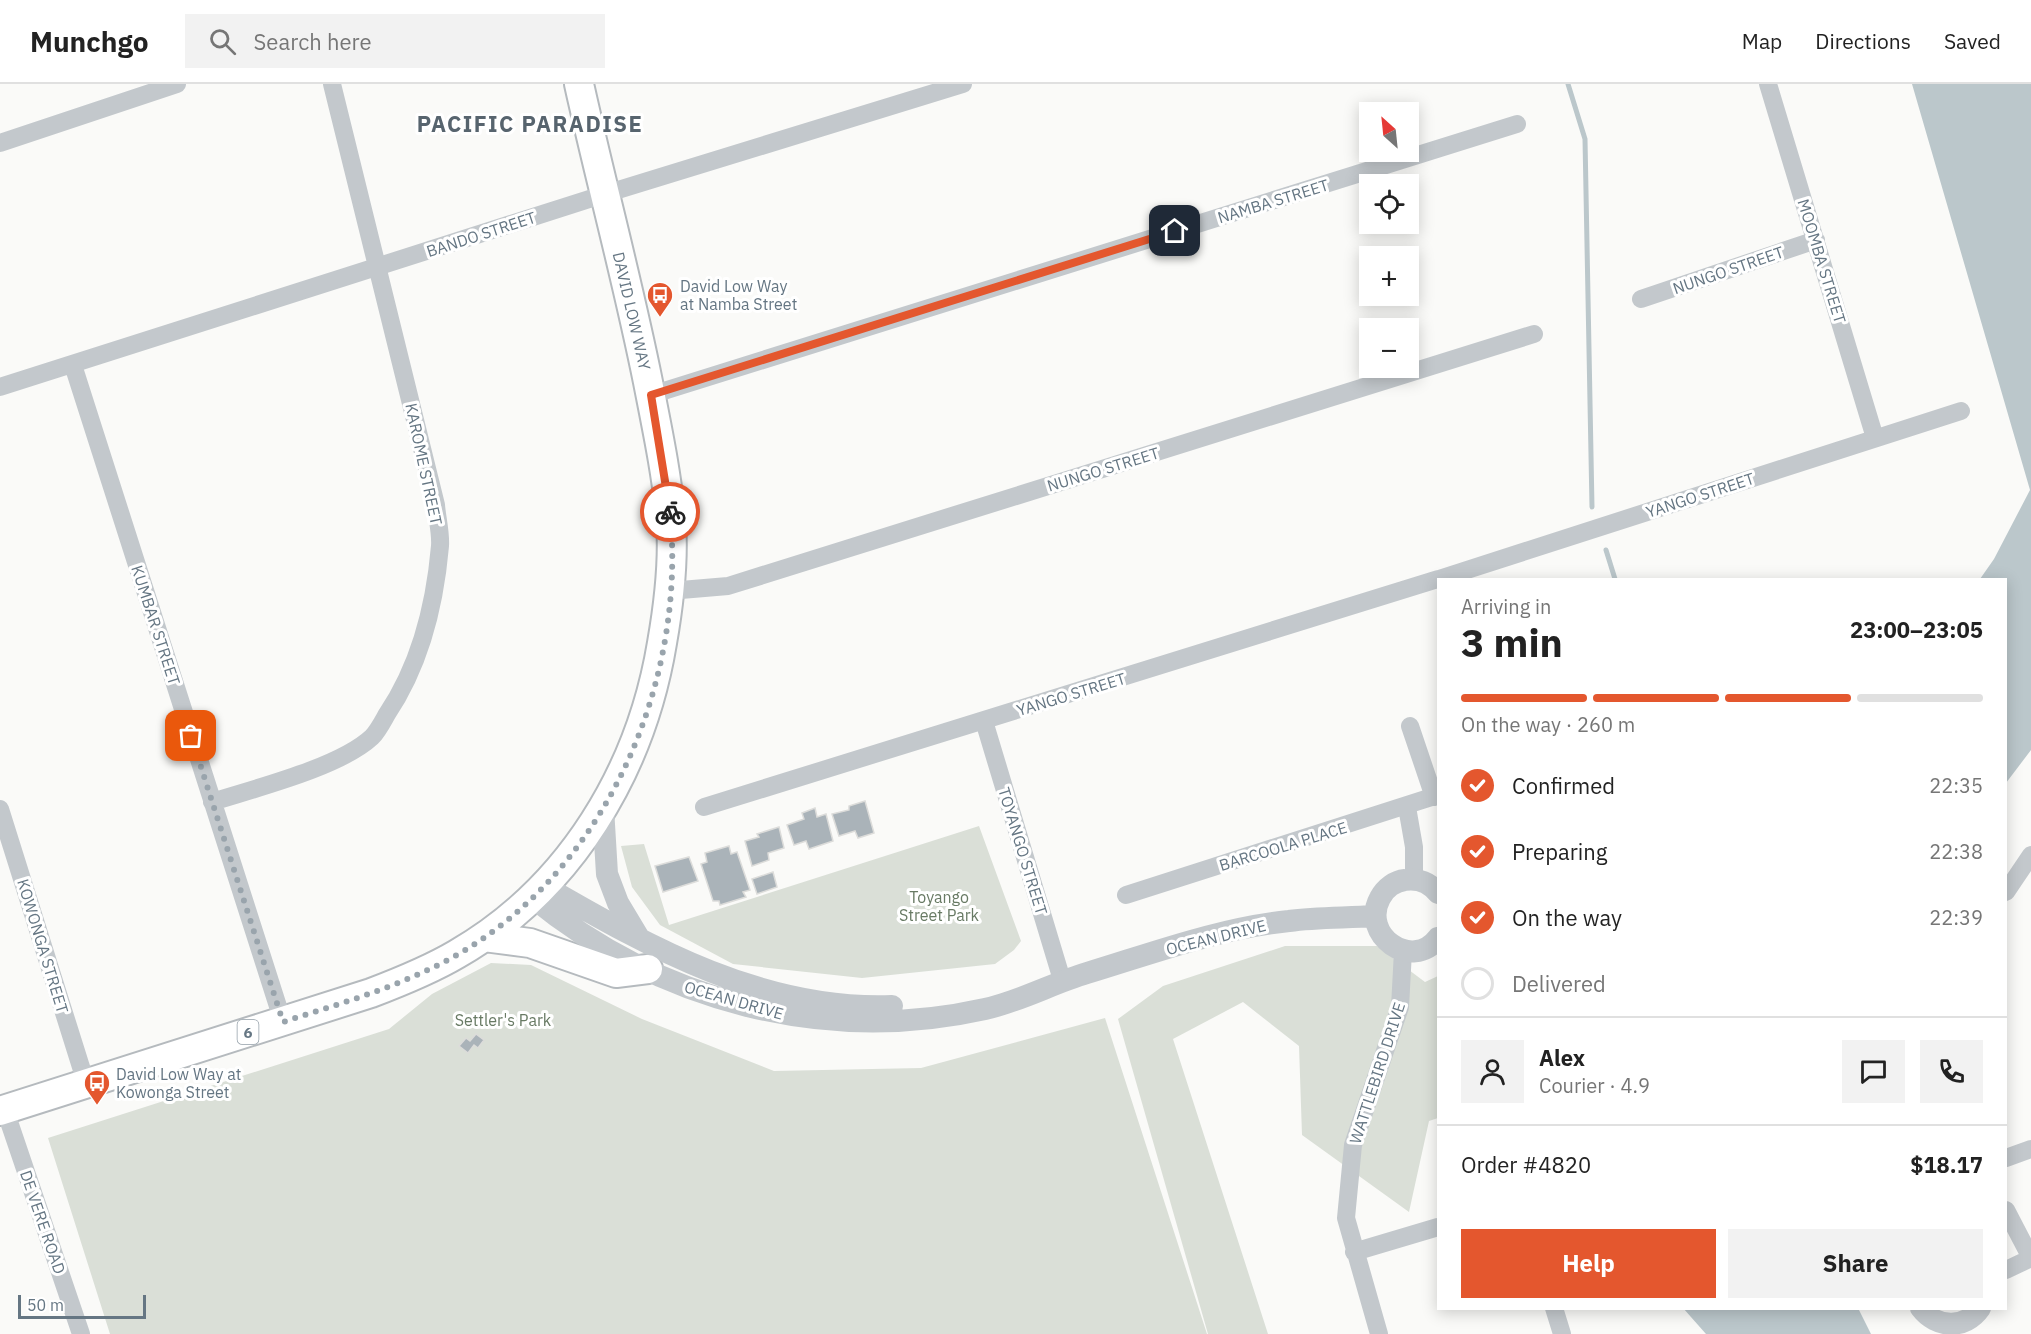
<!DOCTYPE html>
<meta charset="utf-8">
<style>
body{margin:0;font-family:"IBM Plex Sans",sans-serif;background:#f2f2f2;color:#222;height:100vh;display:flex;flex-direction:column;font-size:22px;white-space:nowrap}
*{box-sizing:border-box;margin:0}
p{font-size:20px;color:#767676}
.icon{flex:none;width:33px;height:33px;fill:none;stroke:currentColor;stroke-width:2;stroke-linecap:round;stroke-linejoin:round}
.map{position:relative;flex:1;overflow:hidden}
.drawer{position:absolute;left:1437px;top:494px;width:570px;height:732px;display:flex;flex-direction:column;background:#fff;border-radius:0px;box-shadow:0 3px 15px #0003}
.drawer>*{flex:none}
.needle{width:39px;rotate:333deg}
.buttons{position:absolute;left:1359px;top:18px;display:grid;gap:12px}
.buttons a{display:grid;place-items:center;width:60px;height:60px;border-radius:0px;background:#fff;box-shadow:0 3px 15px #0003;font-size:30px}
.scale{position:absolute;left:18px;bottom:15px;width:128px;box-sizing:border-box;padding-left:6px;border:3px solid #657683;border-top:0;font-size:16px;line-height:21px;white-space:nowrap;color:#657683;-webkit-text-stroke:4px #fff;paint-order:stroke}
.pin{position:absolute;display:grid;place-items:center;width:51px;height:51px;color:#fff;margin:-26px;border-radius:12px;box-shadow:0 3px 9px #0006}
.courier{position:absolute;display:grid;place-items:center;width:60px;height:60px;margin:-30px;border:4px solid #e4572e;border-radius:50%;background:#fff;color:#222;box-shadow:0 2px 8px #0007}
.head em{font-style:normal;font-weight:700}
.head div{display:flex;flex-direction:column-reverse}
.head{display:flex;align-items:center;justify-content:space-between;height:102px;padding:0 24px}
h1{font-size:39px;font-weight:700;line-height:45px}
.bar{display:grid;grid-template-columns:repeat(4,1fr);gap:9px 6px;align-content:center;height:72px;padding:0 24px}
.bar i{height:8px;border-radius:4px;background:#e0e0e0}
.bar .selected{background:#e4572e}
.bar p{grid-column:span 4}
.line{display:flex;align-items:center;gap:15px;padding:0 24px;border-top:2px solid #e0e0e0}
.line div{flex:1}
.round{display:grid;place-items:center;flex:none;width:63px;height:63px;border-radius:0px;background:#f2f2f2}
ol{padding:0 24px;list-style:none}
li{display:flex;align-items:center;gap:18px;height:66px}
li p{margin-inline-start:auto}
li .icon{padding:6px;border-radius:50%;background:#e4572e;color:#fff;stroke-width:4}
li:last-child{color:#767676}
li i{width:33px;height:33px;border:3px solid #e0e0e0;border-radius:50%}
.primary-button{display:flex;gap:12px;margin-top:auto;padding:12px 24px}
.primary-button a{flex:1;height:69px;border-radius:0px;background:#e4572e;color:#fff;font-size:24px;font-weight:700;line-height:69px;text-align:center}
.primary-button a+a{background:#f2f2f2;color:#222}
header{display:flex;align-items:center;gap:36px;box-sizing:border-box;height:84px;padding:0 30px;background:#fff;border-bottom:2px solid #e0e0e0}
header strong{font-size:28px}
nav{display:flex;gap:33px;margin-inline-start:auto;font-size:21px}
.search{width:420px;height:54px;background:#f2f2f2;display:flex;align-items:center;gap:15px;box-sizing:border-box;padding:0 21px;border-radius:0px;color:#767676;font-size:22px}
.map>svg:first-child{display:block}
</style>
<header>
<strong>Munchgo</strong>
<div class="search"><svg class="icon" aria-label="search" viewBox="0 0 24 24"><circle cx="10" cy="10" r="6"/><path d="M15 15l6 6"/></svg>Search here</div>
<nav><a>Map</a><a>Directions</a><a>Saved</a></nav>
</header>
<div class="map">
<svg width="2031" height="1250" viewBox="0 0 2031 1250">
<rect width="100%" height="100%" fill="#fafaf8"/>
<!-- green -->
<path fill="#dadfd7" d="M 979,742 L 1021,857 L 1014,866 L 995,880 L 862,894 L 733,880 L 660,841 L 632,803 L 621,762 L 644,760 L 669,841 Z
M 1285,862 L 1377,862 L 1425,898 L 1438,892 L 1438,1034 L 1429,1037 L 1409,1128 L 1302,1051 L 1299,962 L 1243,918 L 1173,955 L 1268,1250 L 1208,1250 L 1118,935 L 1163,902 Z
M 491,879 L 531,881 L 642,935 L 774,987 L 921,984 L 1105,934 L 1207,1250 L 110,1250 L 48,1054 L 389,945 L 432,910 Z"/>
<!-- water -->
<path fill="#bbc7cb" d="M 1912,0 L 2031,0 L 2031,666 L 2006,699 L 2006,495 L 1980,495 L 1994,475 L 2030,406 Z
M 1683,1224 L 1858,1224 L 1871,1250 L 1706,1250 Z"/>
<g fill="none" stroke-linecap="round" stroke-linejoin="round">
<!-- stream -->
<path stroke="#bbc7cb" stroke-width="5" d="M 1568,0 L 1585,55 L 1592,423
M 1606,466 L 1615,495"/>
</g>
<!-- building -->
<path fill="#aab3b9" stroke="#dcdcda" stroke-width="1.5" d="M 865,717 L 874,749 L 858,754 L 855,747 L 839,752 L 832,730 L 849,726 L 849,722 Z
M 815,724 L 817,733 L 826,730 L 833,757 L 809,765 L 806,757 L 794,761 L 787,741 L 804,735 L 802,729 Z
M 779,743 L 784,764 L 768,769 L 769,776 L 752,782 L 745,757 L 759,753 L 757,750 Z
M 729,762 L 731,770 L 737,768 L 750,806 L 743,808 L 746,813 L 720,821 L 719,817 L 713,817 L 701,780 L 707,778 L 705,769 Z
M 689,773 L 698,797 L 663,808 L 655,782 Z
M 773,788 L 777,803 L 757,810 L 752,795 Z
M 476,950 L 484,956 L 478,964 L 474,961 L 468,969 L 459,962 L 466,954 L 470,957 Z"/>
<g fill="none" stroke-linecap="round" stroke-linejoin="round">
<!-- primary casing -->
<g stroke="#b5babe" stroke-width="32">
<path id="primary" d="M 484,853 L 530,859 L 616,889 L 648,885
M 0,1027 L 371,909 C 400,898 430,886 457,870 C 571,804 641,686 662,559 C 669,519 674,479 671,438 C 667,391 657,344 648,298 C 628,198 601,99 579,0"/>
</g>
<!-- minor -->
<path stroke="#c3c8cc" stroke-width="18" d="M 1768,0 L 1875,354
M 0,59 L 177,0
M 1641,215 L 1816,156
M 73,281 L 283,938
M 0,303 L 605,110 L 963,0
M 651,311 L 1517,40
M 1439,495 L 1961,327
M 669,507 L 728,502 L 1534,250
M 984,637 L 1062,896
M 1410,642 L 1434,713
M 212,718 C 256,704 340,683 372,653 C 378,647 383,637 387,630 C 420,581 435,520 440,462 C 441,449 437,434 436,421 L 332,0
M 704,723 L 1438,495
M 1407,723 L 1414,763 L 1414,795
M 0,725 L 86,999
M 2006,808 L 2031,771
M 1126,811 L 1438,711
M 5,1026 L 81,1250
M 2006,1074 L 2031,1065
M 2006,1126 L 2031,1174
M 1354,1168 L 1438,1143
M 2006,1186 L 2031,1174
M 1554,1224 L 1562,1250
M 1379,1250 L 1346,1134 L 1353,1061 L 1400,923 L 1403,867"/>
<!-- tertiary -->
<path stroke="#c3c8cc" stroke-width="22" d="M 603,724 L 607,790 L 618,819 L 639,854
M 544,802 C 651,864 764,927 892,922
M 1438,809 C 1430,799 1418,794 1405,796 C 1395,797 1385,804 1380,814 C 1360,851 1412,888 1438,854
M 532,813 C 659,917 824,961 985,925 C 1021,917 1053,899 1087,889 C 1153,869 1220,844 1289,837 C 1317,833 1346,834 1374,832
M 1921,1224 C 1936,1244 1965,1246 1980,1224"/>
<!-- primary -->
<use href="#primary" stroke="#fff" stroke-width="28"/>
</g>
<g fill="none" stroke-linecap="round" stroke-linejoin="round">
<!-- done -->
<path stroke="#99a4ac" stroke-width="6" stroke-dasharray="0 10.8" d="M 191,652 L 283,938 C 342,919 402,902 457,871 C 607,785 687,597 670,428"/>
<!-- route -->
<path stroke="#e4572e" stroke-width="8" d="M 670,428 L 651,311 L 1175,147"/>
</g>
<!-- icons -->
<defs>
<g id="bus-pin" transform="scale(1.35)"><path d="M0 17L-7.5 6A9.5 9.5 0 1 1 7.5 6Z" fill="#e4572e" stroke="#fff"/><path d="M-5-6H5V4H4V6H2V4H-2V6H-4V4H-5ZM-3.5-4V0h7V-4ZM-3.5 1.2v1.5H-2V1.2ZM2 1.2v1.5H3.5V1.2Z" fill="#fff"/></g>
</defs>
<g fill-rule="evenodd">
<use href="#bus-pin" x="660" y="211"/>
<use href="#bus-pin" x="97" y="999"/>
</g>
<g text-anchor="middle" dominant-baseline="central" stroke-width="6" stroke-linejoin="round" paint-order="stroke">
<!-- shield labels -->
<rect fill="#fff" stroke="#939fa8" stroke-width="1.5" x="237.5" y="936" width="21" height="24" rx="4.5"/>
<g font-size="15" font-weight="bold" fill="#657683">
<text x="248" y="948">6</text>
</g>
<!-- street labels -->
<g font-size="16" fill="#657683" stroke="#fff">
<text transform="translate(1273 117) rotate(-17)">NAMBA STREET</text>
<text transform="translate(481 150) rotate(-18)">BANDO STREET</text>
<text transform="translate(1822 177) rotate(73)">MOOMBA STREET</text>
<text transform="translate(1728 186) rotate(-19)">NUNGO STREET</text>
<text transform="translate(632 227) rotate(77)">DAVID LOW WAY</text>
<text transform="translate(424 380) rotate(78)">KAROME STREET</text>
<text transform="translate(1103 385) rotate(-17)">NUNGO STREET</text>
<text transform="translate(1700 411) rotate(-18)">YANGO STREET</text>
<text transform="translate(156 541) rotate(72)">KUMBAR STREET</text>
<text transform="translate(1071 610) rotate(-17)">YANGO STREET</text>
<text transform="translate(1283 762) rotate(-17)">BARCOOLA PLACE</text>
<text transform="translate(1023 767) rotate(73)">TOYANGO STREET</text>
<text transform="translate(1216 853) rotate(-14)">OCEAN DRIVE</text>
<text transform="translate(43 862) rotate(73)">KOWONGA STREET</text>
<text transform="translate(734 916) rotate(16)">OCEAN DRIVE</text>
<text transform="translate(1377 989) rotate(-72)">WATTLEBIRD DRIVE</text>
<text transform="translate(43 1138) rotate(71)">DE VERE ROAD</text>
</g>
<!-- poi labels -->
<g font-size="16" fill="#657683" stroke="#fff" text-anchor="start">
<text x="680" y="202">David Low Way<tspan x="680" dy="18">at Namba Street</tspan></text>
<text x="116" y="990">David Low Way at<tspan x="116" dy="18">Kowonga Street</tspan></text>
</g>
<!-- park labels -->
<g font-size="16" fill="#687a64" stroke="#fff">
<text x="939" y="813">Toyango<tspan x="939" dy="18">Street Park</tspan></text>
<text x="503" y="936">Settler's Park</text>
</g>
<!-- district labels -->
<g font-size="22" font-weight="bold" letter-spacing="1.5" fill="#57646e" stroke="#fff">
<text x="530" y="39">PACIFIC PARADISE</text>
</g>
</g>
</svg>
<div class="buttons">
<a><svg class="needle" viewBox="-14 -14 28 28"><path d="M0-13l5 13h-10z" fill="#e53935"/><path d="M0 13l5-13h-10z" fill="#767676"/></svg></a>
<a><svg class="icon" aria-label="locate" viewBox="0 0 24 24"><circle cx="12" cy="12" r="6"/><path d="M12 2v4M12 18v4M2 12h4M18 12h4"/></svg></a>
<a>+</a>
<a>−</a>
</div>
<div class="scale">50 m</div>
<div class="pin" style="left:191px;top:652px;background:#ea580c"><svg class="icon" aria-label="bag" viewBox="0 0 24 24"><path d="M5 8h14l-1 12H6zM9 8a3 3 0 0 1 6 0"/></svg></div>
<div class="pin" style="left:1175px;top:147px;background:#1f2937"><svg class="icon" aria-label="home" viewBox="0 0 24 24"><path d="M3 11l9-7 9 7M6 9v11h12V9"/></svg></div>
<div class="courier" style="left:670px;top:428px"><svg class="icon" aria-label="bike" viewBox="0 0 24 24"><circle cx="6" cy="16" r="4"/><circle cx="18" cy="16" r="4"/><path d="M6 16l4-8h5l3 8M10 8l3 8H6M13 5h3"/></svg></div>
<section class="drawer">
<div class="head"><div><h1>3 min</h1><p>Arriving in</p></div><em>23:00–23:05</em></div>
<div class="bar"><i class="selected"></i><i class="selected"></i><i class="selected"></i><i></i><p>On the way · 260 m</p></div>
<ol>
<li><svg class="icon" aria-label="check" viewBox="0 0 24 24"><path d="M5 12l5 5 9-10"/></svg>Confirmed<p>22:35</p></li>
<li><svg class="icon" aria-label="check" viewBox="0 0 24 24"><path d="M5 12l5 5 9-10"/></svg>Preparing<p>22:38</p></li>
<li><svg class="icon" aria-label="check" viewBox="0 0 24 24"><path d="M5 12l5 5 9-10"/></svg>On the way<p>22:39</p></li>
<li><i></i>Delivered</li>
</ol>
<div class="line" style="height:108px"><a class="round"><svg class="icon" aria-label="person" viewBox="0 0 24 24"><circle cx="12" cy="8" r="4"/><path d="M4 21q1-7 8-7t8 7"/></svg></a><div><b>Alex</b><p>Courier · 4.9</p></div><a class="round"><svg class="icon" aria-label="chat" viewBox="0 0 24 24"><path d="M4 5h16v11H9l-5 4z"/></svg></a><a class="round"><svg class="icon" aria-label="phone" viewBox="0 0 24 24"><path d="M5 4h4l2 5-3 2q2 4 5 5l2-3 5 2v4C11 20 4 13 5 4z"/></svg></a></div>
<div class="line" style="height:78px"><div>Order #4820</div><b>$18.17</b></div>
<div class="primary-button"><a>Help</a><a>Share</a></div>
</section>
</div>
